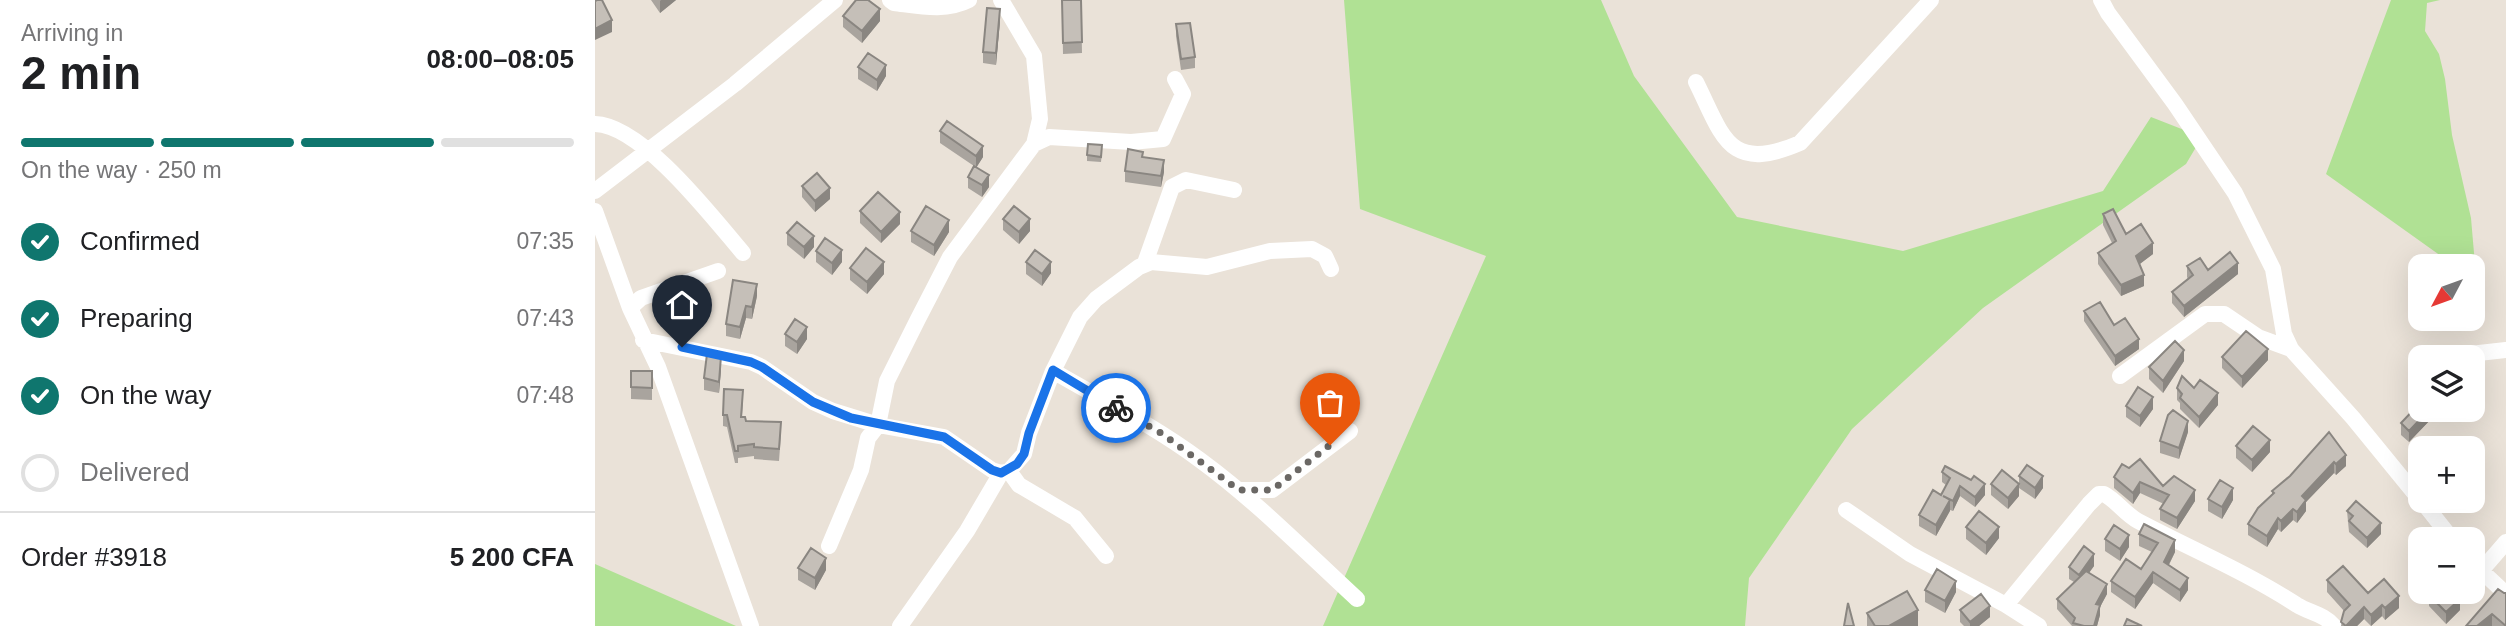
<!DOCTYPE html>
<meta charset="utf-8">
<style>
body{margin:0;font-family:Arial,sans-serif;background:#f2f2f2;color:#202124;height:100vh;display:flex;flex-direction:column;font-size:26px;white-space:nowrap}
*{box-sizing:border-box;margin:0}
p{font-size:23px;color:#757577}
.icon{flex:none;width:38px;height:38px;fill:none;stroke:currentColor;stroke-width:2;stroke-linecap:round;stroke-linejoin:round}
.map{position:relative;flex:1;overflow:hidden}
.details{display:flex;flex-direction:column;background:#fff;width:595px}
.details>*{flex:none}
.needle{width:46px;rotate:229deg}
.buttons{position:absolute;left:1813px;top:254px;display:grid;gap:14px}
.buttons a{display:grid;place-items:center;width:77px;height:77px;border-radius:14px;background:#fff;box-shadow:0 7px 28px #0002;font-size:35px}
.pin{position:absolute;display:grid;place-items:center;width:60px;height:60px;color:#fff;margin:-72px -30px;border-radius:50% 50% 50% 0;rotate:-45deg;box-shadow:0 0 7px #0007}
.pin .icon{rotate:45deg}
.courier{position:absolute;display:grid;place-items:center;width:70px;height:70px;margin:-35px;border:5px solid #1a73e8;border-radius:50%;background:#fff;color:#222;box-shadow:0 2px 9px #0007}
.overview em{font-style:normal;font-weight:600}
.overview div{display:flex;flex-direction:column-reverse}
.overview{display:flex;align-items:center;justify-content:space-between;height:119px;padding:0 21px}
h1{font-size:46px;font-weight:600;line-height:52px}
.bar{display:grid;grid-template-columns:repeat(4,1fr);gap:10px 7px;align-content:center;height:84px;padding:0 21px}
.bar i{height:9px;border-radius:5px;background:#e0e0e0}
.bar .selected{background:#0f766e}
.bar p{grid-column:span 4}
.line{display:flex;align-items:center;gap:18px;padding:0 21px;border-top:2px solid #e0e0e0}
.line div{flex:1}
ol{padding:0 21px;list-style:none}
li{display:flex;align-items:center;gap:21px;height:77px}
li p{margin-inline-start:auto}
li .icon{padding:7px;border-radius:50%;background:#0f766e;color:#fff;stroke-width:4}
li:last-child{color:#757577}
li i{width:38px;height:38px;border:4px solid #e0e0e0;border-radius:50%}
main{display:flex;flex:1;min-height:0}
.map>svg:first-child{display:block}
</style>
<main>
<section class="details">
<div class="overview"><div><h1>2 min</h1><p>Arriving in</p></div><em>08:00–08:05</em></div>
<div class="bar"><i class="selected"></i><i class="selected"></i><i class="selected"></i><i></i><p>On the way · 250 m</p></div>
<ol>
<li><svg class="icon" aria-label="check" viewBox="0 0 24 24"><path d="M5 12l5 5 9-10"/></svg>Confirmed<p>07:35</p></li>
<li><svg class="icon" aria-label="check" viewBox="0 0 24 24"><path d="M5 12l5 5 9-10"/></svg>Preparing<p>07:43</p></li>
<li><svg class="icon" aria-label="check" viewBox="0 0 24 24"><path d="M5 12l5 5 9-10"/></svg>On the way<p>07:48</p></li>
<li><i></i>Delivered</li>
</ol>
<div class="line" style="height:91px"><div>Order #3918</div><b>5 200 CFA</b></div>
</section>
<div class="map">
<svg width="1911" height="626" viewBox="0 0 1911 626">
<rect width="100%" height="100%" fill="#eae2d8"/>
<!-- green -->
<path fill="#b0e194" d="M 749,0 L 1006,0 L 1039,76 L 1142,217 L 1308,251 L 1508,191 L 1556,117 L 1607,137 L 1591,164 L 1388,308 L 1257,429 L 1154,578 L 1150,626 L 728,626 L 891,256 L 765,209 Z
M 1796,0 L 1845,0 L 1832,3 L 1830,31 L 1844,54 L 1850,79 L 1857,135 L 1876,218 L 1879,253 L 1885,284 L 1878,278 L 1878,266 L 1860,266 L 1731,174 Z
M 0,564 L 141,626 L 0,626 Z"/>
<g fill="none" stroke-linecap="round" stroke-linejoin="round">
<!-- minor -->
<path stroke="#fff" stroke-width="16" d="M 295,0 L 299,3 C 324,6 351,12 374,0
M 1506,0 L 1513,13 L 1580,104 L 1640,193 L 1678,269 L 1689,334 L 1696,349 L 1758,418 L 1825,500
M 1101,82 C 1128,136 1133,174 1205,143 L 1336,0
M 0,124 C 47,125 118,218 148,253
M 439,144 L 454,137 L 536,142 L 568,139 L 588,94 L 580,79
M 0,191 L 140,84 L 240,0
M 0,211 L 35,308 L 63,367 L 156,626
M 550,263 L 577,187 L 591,180 L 639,190
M 35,308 L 46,298 L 123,271
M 48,340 L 156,362 L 167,367 L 218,402 L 238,411 L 283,425 L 349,437 L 397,470 L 406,473 L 414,471 L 429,454 L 434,433 L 458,371 L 485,317 L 501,299 L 544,267 L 556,262 L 612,267 L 675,251 L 717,249 L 730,256 L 736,269
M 1848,357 L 1911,350
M 458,371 C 508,400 559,426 605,460 C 661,501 711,552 762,599
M 1525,376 L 1610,314 L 1629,314 L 1663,337 L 1696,349
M 414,471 L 424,485 L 480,518 L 511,556
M 644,490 L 677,490 L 755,431
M 1826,500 L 1857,539
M 1251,510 L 1315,554 L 1411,605 L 1444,626
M 234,546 L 266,470 L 273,438 L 283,425 L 292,381 L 323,319 L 355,257 L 439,144 L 445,119 L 439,56 L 406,0
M 1878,563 L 1911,594
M 1885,572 L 1911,542
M 1411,605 L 1494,504 L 1504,494 L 1509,494 C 1522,501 1530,514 1543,521 C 1596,549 1651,572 1702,605 C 1715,613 1729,614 1739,626
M 305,626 L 372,531 L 406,473"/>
</g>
<!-- wall -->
<path fill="#a9a49e" d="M 56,0 L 81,0 L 65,13 Z
M 467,0 L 486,0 L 487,53 L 468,54 Z
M 248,16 L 285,21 L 267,43 L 248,27 Z
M 405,21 L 401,65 L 388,63 L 388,52 Z
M 581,24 L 600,57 L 600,68 L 586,70 L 581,36 Z
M 263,67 L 291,76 L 282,91 L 263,79 Z
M 345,131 L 388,157 L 381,168 L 394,187 L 387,197 L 373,188 L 373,177 L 379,166 L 345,143 Z
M 507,151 L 506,162 L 492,161 L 492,155 Z
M 530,171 L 569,172 L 566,187 L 530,182 Z
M 207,186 L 235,199 L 220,212 L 207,197 Z
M 265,211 L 305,224 L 286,243 L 265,223 Z
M 1508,214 L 1531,234 L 1558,254 L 1544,264 L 1549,286 L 1526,296 L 1503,264 L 1503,253 L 1517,243 L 1508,225 Z
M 408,219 L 435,231 L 424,244 L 408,230 Z
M 316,231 L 354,232 L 339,256 L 316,242 Z
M 192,233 L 219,247 L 209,259 L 192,245 Z
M 221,251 L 247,262 L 237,275 L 221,262 Z
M 431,262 L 456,273 L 447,286 L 431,274 Z
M 1592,266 L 1613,270 L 1643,274 L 1589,317 L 1577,303 L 1577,292 L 1593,279 L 1592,277 Z
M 255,268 L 289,274 L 272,294 L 255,280 Z
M 162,296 L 157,319 L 151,318 L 145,339 L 131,336 L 131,324 Z
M 1489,311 L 1519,325 L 1544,349 L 1520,366 L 1489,321 Z
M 190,334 L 212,339 L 202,354 L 190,346 Z
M 1627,357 L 1673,360 L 1647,388 L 1627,368 Z
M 1589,361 L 1568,393 L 1554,379 L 1554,367 Z
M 126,368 L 124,393 L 109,390 L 109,378 Z
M 36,371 L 57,371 L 57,400 L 36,399 Z
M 1582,388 L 1599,388 L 1623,405 L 1604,428 L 1585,409 L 1585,403 L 1582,400 Z
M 148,402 L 147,417 L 151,421 L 186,434 L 184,461 L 159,459 L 159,456 L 143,458 L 143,463 L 140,463 L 132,427 L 128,426 L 128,415 Z
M 1531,406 L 1558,409 L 1545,427 L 1531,417 Z
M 1838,410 L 1838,417 L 1814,442 L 1806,435 L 1806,423 Z
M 1593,432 L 1584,459 L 1565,453 L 1565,441 Z
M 1734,432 L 1751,466 L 1741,475 L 1739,473 L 1711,502 L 1711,511 L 1702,523 L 1698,520 L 1686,532 L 1683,529 L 1672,547 L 1653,535 L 1653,524 L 1677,494 L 1677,491 L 1695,476 Z
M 1641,446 L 1675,452 L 1657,472 L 1641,458 Z
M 1534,468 L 1600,501 L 1582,529 L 1565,520 L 1565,509 L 1569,504 L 1545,493 L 1538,504 L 1519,488 L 1519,477 Z
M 1347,472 L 1390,495 L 1380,507 L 1365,496 L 1358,511 L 1355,510 L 1341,536 L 1324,526 L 1324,515 L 1346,495 L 1351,485 L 1347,482 Z
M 1424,476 L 1448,488 L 1440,499 L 1424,488 Z
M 1396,484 L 1424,496 L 1413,509 L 1396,495 Z
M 1613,499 L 1638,500 L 1627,519 L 1613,511 Z
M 1752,511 L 1786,534 L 1772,548 L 1754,532 Z
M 1371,527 L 1404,538 L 1391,555 L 1371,539 Z
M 1544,534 L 1580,552 L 1574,565 L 1593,590 L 1585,602 L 1558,583 L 1540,609 L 1516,592 L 1516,581 L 1546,569 L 1557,552 L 1544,546 Z
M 1510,539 L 1534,547 L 1525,561 L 1510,551 Z
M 1499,566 L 1494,573 L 1512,594 L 1505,607 L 1505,615 L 1502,626 L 1477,626 L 1462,609 L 1462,599 L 1479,582 L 1474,579 L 1474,567 Z
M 203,568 L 231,570 L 220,590 L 203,580 Z
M 1732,580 L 1773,593 L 1804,608 L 1790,620 L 1787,616 L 1776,626 L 1769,619 L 1762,626 L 1746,626 L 1749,611 L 1732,592 Z
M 1903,589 L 1911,626 L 1871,626 Z
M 1330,590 L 1361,592 L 1350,613 L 1330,602 Z
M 1834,595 L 1865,610 L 1851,624 L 1834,606 Z
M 1365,610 L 1395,617 L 1384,626 L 1369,626 L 1365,622 Z
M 1272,613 L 1323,626 L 1272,626 Z"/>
<!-- shaded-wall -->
<path fill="#8a8681" d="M 66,0 L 81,0 L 65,13 L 65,1 Z
M 285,9 L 285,21 L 267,43 L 267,31 Z
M 405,9 L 405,21 L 401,65 L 401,53 Z
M 17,20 L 17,32 L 0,40 L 0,29 Z
M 291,65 L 291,76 L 282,91 L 282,80 Z
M 388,146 L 388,157 L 381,168 L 381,156 Z
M 569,160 L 569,172 L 566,187 L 566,176 Z
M 394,175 L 394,187 L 387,197 L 387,185 Z
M 235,188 L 235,199 L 220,212 L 220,201 Z
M 305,212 L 305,224 L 286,243 L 286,232 Z
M 435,219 L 435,231 L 424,244 L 424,232 Z
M 354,220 L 354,232 L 339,256 L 339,245 Z
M 219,236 L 219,247 L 209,259 L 209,247 Z
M 1558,243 L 1558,254 L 1541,267 L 1541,256 Z
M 247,250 L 247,262 L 237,275 L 237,263 Z
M 289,262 L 289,274 L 272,294 L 272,282 Z
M 456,262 L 456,273 L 447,286 L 447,274 Z
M 1643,263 L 1643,274 L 1589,317 L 1589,306 Z
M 1549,275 L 1549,286 L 1526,296 L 1526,285 Z
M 162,284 L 162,296 L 157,319 L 157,307 Z
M 151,306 L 151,318 L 145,339 L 145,327 Z
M 212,327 L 212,339 L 202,354 L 202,342 Z
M 1544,339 L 1544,349 L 1520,366 L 1520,356 Z
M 1673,349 L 1673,360 L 1647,388 L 1647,377 Z
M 1589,350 L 1589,361 L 1568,393 L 1568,381 Z
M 126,356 L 126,368 L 124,393 L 124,382 Z
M 1623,393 L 1623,405 L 1604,428 L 1604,417 Z
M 1558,397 L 1558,409 L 1545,427 L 1545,416 Z
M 1834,410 L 1838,410 L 1838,417 L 1814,442 L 1814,431 Z
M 1593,421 L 1593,432 L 1584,459 L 1584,448 Z
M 1675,440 L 1675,452 L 1657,472 L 1657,460 Z
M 1751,455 L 1751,466 L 1741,475 L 1741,464 Z
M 1739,462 L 1739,473 L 1711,502 L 1711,511 L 1702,523 L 1702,512 L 1707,496 Z
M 1448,476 L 1448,488 L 1440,499 L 1440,488 Z
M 1545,482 L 1545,493 L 1538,504 L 1538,493 Z
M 1390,484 L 1390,495 L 1380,507 L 1380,497 Z
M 1424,484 L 1424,496 L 1413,509 L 1413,498 Z
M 1365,486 L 1365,496 L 1358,511 L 1358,501 Z
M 1638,488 L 1638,500 L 1627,519 L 1627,507 Z
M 1600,490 L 1600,501 L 1582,529 L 1582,518 Z
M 1355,500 L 1355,511 L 1341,536 L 1341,525 Z
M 1698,509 L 1698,520 L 1686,532 L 1686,521 Z
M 1683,518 L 1683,529 L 1672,547 L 1672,536 Z
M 1786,523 L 1786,534 L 1772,548 L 1772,538 Z
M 1404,527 L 1404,538 L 1391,555 L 1391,543 Z
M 1534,535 L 1534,547 L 1525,561 L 1525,549 Z
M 1580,540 L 1580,552 L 1569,574 L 1569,562 Z
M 1499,554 L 1499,566 L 1484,586 L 1484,575 Z
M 231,558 L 231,570 L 220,590 L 220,578 Z
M 1558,572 L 1558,583 L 1540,609 L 1540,597 Z
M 1593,578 L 1593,590 L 1585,602 L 1585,590 Z
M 1361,581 L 1361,592 L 1350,613 L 1350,601 Z
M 1512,584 L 1512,594 L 1505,607 L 1505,615 L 1502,626 L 1499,626 L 1501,604 Z
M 1804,596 L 1804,608 L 1790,620 L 1790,608 Z
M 1865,599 L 1865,610 L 1851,624 L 1851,612 Z
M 1787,605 L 1787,616 L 1776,626 L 1776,615 Z
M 1395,606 L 1395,617 L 1384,626 L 1375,626 L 1375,622 Z
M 1769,607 L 1769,619 L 1762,626 L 1751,626 Z
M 1323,610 L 1323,626 L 1294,626 Z
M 1897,614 L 1897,626 L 1882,626 Z"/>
<!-- building -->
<path fill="#c5bfb8" stroke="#8a8681" stroke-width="2" d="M 2,0 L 7,0 L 17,20 L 0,29 L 0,1 Z
M 261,0 L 273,0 L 285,9 L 267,31 L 248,16 Z
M 467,0 L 486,0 L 487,42 L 468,43 Z
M 392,8 L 405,9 L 401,53 L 388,52 Z
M 595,23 L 600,57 L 586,59 L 581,24 Z
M 273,53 L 291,65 L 282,80 L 263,67 Z
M 352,121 L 388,146 L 381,156 L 345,131 Z
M 493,144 L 507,145 L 506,157 L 492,155 Z
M 533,149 L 548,152 L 547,157 L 569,160 L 566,176 L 530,171 Z
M 379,166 L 394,175 L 387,185 L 373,177 Z
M 222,173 L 235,188 L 220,201 L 207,186 Z
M 283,192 L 305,212 L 286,232 L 265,211 Z
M 331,206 L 354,220 L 339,245 L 316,231 Z
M 419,206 L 435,219 L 424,232 L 408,219 Z
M 1518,209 L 1531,234 L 1546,224 L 1558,243 L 1541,256 L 1549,275 L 1526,285 L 1503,253 L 1521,241 L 1508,214 Z
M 202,222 L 219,236 L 209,247 L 192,233 Z
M 230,238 L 247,250 L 237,263 L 221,251 Z
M 271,248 L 289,262 L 272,282 L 255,268 Z
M 440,250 L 456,262 L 447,274 L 431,262 Z
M 1635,252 L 1643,263 L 1589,306 L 1577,292 L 1598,275 L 1592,266 L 1605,258 L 1613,270 Z
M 138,280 L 162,284 L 157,307 L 151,306 L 145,327 L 131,324 Z
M 1505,302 L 1519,325 L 1530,318 L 1544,339 L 1520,356 L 1489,311 Z
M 200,319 L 212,327 L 202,342 L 190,334 Z
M 1651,331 L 1673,349 L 1647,377 L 1627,357 Z
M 1580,341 L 1589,350 L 1568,381 L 1554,367 Z
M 112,354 L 126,356 L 124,382 L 109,378 Z
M 36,371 L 57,371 L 57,388 L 36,387 Z
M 1587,376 L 1599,388 L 1605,380 L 1623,393 L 1604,417 L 1585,398 L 1587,394 L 1582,388 Z
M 1543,387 L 1558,397 L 1545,416 L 1531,406 Z
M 129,389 L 148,390 L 146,417 L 150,417 L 151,421 L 186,422 L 184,449 L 159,447 L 159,444 L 143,446 L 143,451 L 140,451 L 132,415 L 128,415 Z
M 1825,403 L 1825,410 L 1834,410 L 1814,431 L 1806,423 Z
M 1578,410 L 1593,421 L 1584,448 L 1565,441 L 1573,415 Z
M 1658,426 L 1675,440 L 1657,460 L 1641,446 Z
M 1734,432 L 1751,455 L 1741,464 L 1739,462 L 1707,496 L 1711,500 L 1702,512 L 1698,509 L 1686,521 L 1683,518 L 1672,536 L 1653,524 L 1663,508 L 1679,493 L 1677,491 L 1695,476 Z
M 1545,459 L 1568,486 L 1579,476 L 1600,490 L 1582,518 L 1565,509 L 1574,495 L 1545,482 L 1538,493 L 1519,477 L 1527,464 L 1534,468 Z
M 1432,465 L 1448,476 L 1440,488 L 1424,476 Z
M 1350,466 L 1376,480 L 1379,476 L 1390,484 L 1380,497 L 1365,486 L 1358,501 L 1348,496 L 1355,500 L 1341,525 L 1324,515 L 1338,490 L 1346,495 L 1355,478 L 1347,472 Z
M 1407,470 L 1424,484 L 1413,498 L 1396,484 Z
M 1625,480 L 1638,488 L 1627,507 L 1613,499 Z
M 1761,501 L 1786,523 L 1772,538 L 1754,521 L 1758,516 L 1752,511 Z
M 1384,511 L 1404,527 L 1391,543 L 1371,527 Z
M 1549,524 L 1580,540 L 1569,562 L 1593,578 L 1585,590 L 1558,572 L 1540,597 L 1516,581 L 1531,559 L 1546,569 L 1563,543 L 1544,534 Z
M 1519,525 L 1534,535 L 1525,549 L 1510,539 Z
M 1489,546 L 1499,554 L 1484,575 L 1474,567 Z
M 216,548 L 231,558 L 220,578 L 203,568 Z
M 1748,566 L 1773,593 L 1789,579 L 1804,596 L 1790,608 L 1787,605 L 1776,615 L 1769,607 L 1751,626 L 1746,622 L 1749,611 L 1755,605 L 1732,580 Z
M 1342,569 L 1361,581 L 1350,601 L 1330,590 Z
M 1491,571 L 1512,584 L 1501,604 L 1505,605 L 1499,626 L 1489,626 L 1478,623 L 1480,618 L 1462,599 Z
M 1903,589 L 1909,593 L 1911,593 L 1911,626 L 1897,614 L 1882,626 L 1871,626 Z
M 1312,591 L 1323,610 L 1294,626 L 1280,626 L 1272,613 Z
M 1837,592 L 1858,592 L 1865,599 L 1851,612 L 1834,595 Z
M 1386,594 L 1395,606 L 1375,622 L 1365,610 Z
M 1253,603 L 1259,626 L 1249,626 Z
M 1532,619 L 1547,626 L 1529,626 Z"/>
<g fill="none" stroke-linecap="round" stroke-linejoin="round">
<!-- done -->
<path stroke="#6b6865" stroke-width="7" stroke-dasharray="0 12.6" d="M 521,408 L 566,433 L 644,490 L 677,490 L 735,445"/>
<!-- route -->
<path stroke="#1a73e8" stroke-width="9" d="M 87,347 L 156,362 L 167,367 L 218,402 L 256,418 L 349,437 L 397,470 L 406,473 L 422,464 L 429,454 L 434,433 L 458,370 L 521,408"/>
</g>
</svg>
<div class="buttons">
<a><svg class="needle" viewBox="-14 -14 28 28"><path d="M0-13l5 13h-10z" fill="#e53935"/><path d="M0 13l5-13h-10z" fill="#757577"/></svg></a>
<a><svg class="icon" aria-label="layers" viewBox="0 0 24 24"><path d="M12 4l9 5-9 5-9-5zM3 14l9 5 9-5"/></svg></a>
<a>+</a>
<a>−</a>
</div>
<div class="pin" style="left:735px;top:445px;background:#ea580c"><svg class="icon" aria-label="bag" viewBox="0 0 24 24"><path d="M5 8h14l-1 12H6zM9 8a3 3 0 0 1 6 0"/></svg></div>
<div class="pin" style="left:87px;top:347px;background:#1f2937"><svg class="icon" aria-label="home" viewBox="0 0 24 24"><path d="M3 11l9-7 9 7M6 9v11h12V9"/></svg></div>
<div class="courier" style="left:521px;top:408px"><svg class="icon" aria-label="bike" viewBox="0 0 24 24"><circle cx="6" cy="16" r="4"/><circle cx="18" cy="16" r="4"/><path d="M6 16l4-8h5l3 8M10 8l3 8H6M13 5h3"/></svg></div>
</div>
</main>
